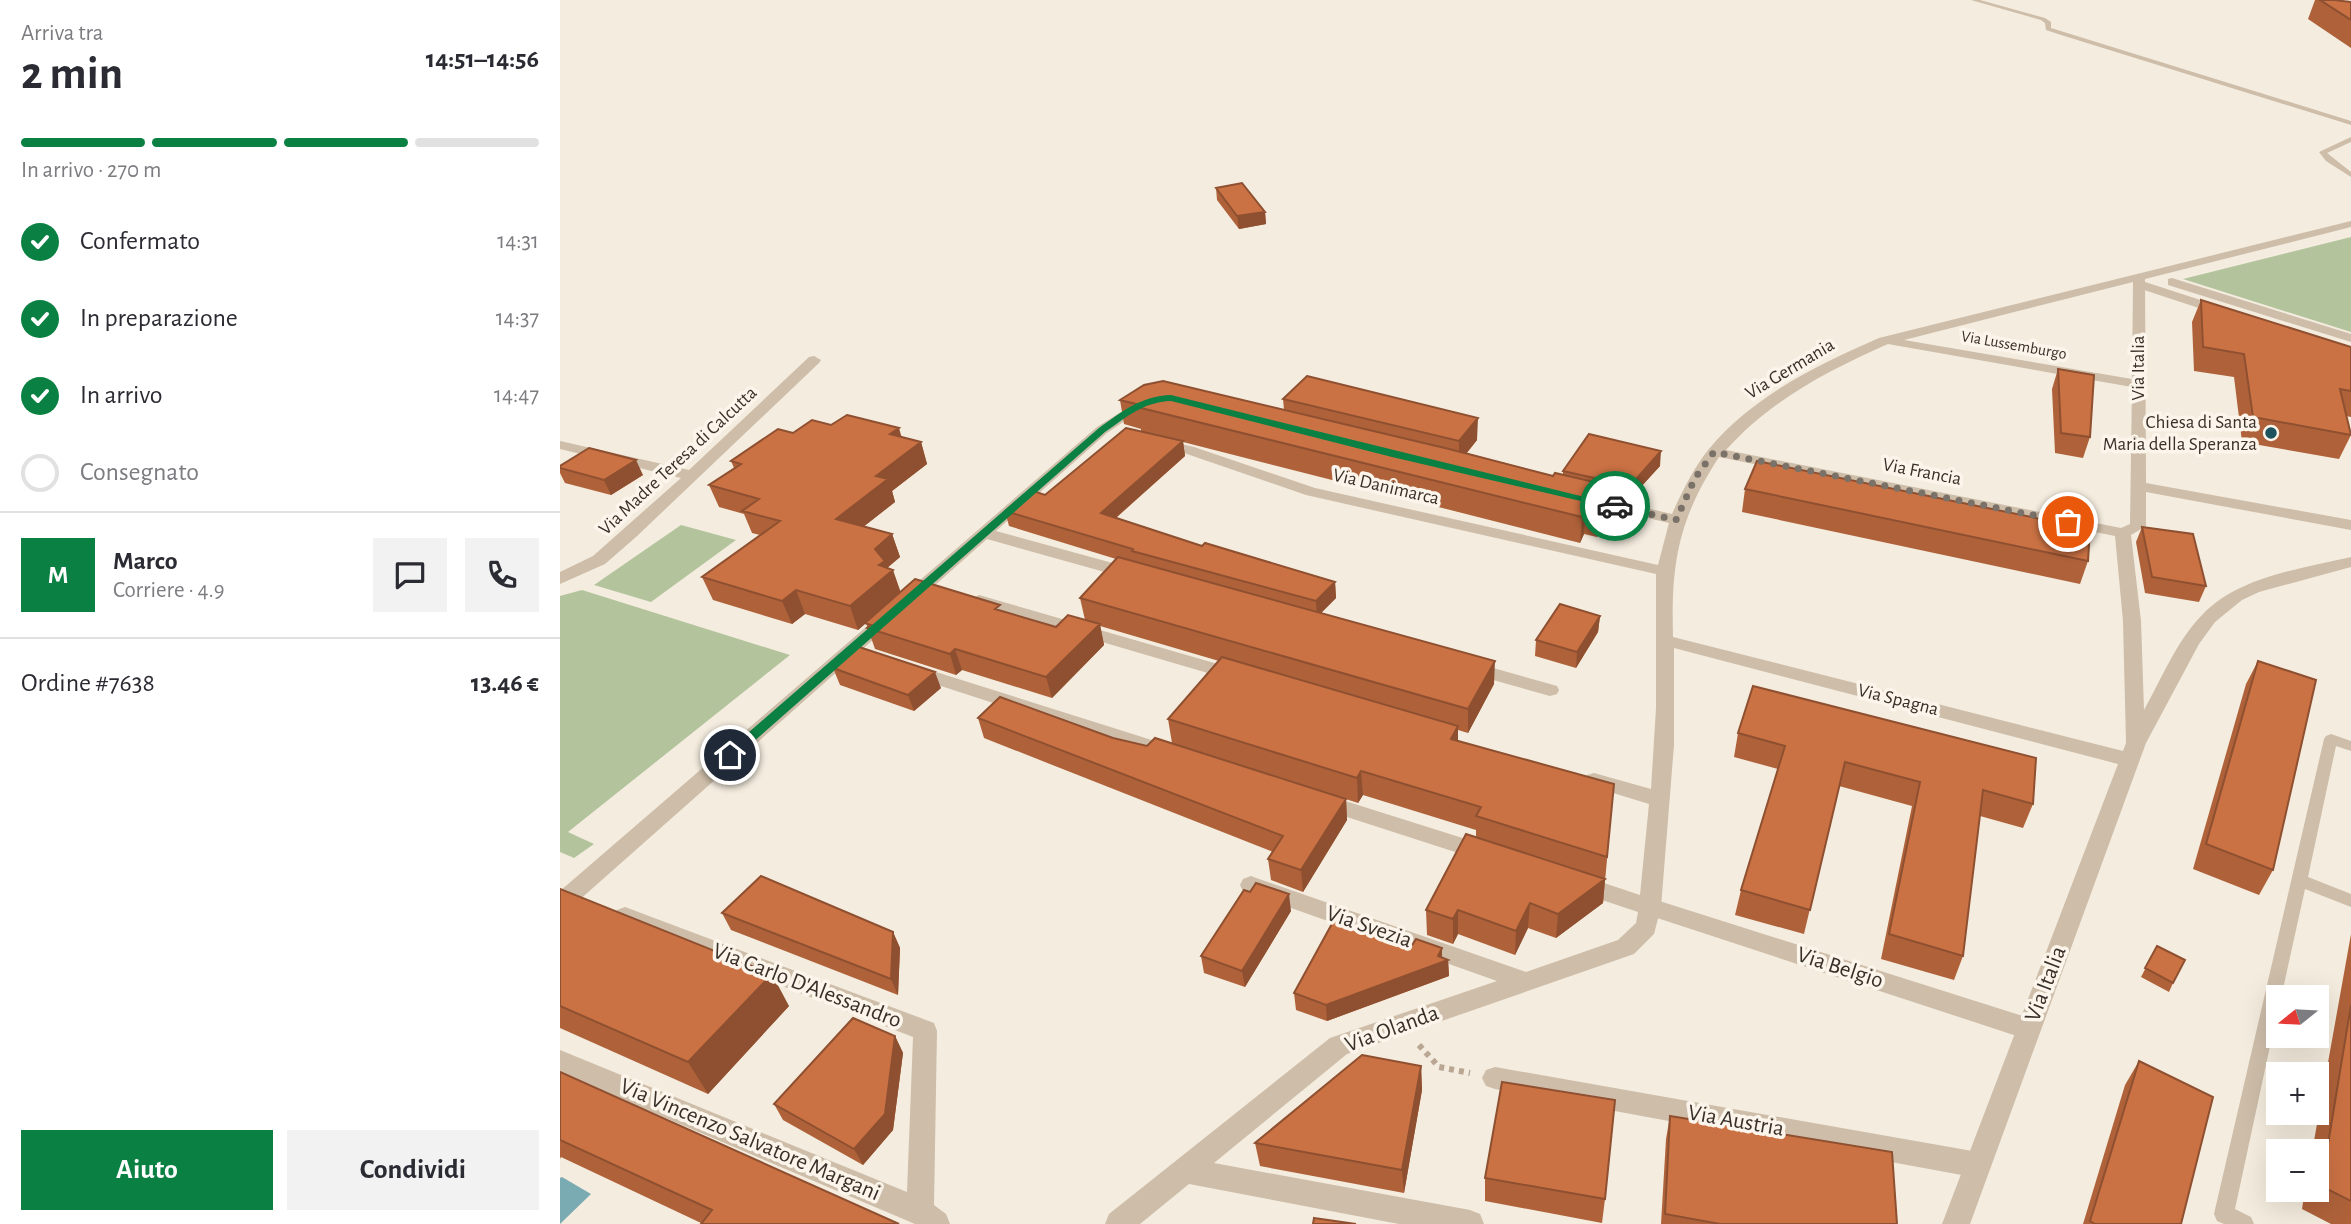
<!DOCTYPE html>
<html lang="it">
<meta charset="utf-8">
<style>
body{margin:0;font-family:"Alegreya Sans",sans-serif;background:#f2f2f3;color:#2b2b33;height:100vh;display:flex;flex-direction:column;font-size:26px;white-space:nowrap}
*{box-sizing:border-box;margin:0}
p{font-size:23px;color:#7c7c81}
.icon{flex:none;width:38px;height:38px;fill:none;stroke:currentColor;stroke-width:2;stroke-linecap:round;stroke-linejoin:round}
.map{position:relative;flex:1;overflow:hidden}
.side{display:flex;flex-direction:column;background:#fff;width:560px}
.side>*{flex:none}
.needle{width:46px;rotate:252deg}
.controls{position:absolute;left:1706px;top:985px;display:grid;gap:14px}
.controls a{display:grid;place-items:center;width:63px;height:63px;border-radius:0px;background:#fff;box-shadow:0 7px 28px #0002;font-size:35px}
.pin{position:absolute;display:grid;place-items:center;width:60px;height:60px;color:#fff;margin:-30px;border:4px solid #fff;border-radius:50%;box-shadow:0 2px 7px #0007}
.courier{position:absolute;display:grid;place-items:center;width:70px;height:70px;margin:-35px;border:5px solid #0b8043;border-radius:50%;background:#fff;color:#222;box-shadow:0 2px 9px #0007}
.headline em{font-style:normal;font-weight:700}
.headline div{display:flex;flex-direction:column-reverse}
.headline{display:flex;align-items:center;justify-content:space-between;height:119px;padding:0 21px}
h1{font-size:46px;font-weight:700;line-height:52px}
.bar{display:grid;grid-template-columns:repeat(4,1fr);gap:10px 7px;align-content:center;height:84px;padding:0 21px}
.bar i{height:9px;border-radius:5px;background:#e1e1e2}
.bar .active{background:#0b8043}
.bar p{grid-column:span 4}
.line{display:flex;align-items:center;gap:18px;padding:0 21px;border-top:2px solid #e1e1e2}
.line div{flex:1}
.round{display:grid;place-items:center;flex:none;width:74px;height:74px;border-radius:0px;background:#f2f2f3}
ol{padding:0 21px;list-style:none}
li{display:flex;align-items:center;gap:21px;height:77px}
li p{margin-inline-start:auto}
li .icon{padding:7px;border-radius:50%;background:#0b8043;color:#fff;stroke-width:4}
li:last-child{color:#7c7c81}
li i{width:38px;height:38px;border:4px solid #e1e1e2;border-radius:50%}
.button{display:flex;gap:14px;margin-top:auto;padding:14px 21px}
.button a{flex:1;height:80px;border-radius:0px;background:#0b8043;color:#fff;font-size:28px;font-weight:700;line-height:80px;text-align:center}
.button a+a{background:#f2f2f3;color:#2b2b33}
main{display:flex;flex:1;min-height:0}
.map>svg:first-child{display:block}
</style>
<main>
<section class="side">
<div class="headline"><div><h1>2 min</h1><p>Arriva tra</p></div><em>14:51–14:56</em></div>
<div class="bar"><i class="active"></i><i class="active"></i><i class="active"></i><i></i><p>In arrivo · 270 m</p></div>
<ol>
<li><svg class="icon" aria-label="check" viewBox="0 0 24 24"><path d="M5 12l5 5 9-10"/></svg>Confermato<p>14:31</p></li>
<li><svg class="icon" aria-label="check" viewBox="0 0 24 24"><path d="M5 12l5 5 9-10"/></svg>In preparazione<p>14:37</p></li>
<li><svg class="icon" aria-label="check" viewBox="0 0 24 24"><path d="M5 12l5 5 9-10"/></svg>In arrivo<p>14:47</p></li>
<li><i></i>Consegnato</li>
</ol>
<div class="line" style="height:126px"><b class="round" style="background:#0b8043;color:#fff">M</b><div><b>Marco</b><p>Corriere · 4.9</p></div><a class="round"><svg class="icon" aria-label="chat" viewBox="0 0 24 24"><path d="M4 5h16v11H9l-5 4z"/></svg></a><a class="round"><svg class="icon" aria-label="phone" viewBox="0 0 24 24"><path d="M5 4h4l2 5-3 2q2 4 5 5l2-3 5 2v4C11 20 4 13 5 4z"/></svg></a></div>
<div class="line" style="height:91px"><div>Ordine #7638</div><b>13.46 €</b></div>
<div class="button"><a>Aiuto</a><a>Condividi</a></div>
</section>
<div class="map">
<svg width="1791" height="1224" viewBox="0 0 1791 1224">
<rect width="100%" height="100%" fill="#f4ecde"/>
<!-- green -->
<path fill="#b3c49d" d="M 1791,237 L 1791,332 L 1623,279 Z
M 121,525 L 176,540 L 91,602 L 34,585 Z
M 22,590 L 230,655 L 8,832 L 34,844 L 14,858 L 0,852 L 0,596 Z"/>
<!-- water -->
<path fill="#7babb2" d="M 2,1177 L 31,1194 L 0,1224 L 0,1178 Z"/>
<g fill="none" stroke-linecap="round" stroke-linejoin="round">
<!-- path -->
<path stroke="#b9a793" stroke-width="6" stroke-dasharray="5 5" stroke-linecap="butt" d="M 859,1045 L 879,1067 L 910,1073"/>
<!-- service -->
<path fill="#cdbda9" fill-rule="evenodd" d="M 1411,0 L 1420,0 L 1485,18 L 1491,22 L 1491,28 L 1791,121 L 1791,125 L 1498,34 L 1486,30 L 1485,23 L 1481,20 Z
M 1791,137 L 1791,142 L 1767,153 L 1791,172 L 1791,177 L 1766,161 L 1759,152 Z
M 1771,734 L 1791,741 L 1791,751 L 1776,746 L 1748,877 L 1791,894 L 1791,907 L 1745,889 L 1721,998 L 1718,998 L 1718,1009 L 1675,1209 L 1691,1217 L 1694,1224 L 1664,1224 L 1657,1221 L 1654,1214 L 1764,739 L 1766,736 Z"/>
<!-- pedestrian -->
<path fill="#cdbda9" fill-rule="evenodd" d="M 1612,278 L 1791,334 L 1791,342 L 1608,285 L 1608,279 Z
M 1579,280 L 1665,308 L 1667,311 L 1665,314 L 1657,314 L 1575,287 L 1575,281 Z
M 1090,898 L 1469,1018 L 1478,1022 L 1481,1029 L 1478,1036 L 1469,1040 L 1082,913 L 1079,907 L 1082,901 Z
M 935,1067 L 1418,1152 L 1427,1156 L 1431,1165 L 1427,1174 L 1418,1178 L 935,1089 L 926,1086 L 922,1078 L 926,1070 Z"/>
<!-- minor -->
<path fill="#cdbda9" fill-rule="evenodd" d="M 1791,221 L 1791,227 L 1585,279 L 1586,483 L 1791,520 L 1791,530 L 1586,492 L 1586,526 L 1571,535 L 1581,621 L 1584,710 C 1602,678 1617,640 1643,614 C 1680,576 1741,569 1791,557 L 1791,567 L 1699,592 L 1682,600 L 1655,622 L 1639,644 L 1586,743 L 1410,1224 L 1382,1224 L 1558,764 L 1114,648 L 1114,745 L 1101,907 L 1094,934 L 1074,954 L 787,1054 L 654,1163 L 910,1210 L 920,1214 L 924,1224 L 839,1224 L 629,1184 L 580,1224 L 545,1224 L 549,1214 L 770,1038 L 937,981 L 683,891 L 680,885 L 683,879 L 691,876 L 699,879 L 966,972 L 1058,940 L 1076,923 L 1078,912 L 1015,891 L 1012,885 L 1015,879 L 1023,876 L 1080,895 L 1089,804 L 1027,785 L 1024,780 L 1027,775 L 1034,773 L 1091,789 L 1096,708 L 1096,574 L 746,495 L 624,453 L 595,446 L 593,443 L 595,440 L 600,439 L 634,447 L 755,488 L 1098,565 L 1109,523 L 1029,504 L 1027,501 L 1029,498 L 1035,496 L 1112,514 C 1122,492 1134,467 1149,449 C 1193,396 1257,365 1319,338 ZM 1573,282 L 1572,379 L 1344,340 ZM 1328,344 L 1572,387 L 1570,524 L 1561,528 L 1166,450 C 1211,400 1267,371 1328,344 ZM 1159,457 L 1555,536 L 1563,621 L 1566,743 L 1563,751 L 1113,637 C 1111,563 1118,520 1159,457 Z
M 254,356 L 261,360 L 259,363 L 76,537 L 45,564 L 0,584 L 0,572 L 33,556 L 121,478 L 0,449 L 0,441 L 129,470 L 249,357 Z
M 583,398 L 588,399 L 588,405 L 547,433 L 436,531 L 578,570 L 580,574 L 578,578 L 566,578 L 427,539 L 356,602 L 344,602 L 341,598 L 344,594 L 537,427 Z
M 419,595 L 682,671 L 684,675 L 682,679 L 675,681 L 413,604 L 410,600 Z
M 326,613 L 335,619 L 332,623 L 8,910 L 0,913 L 0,891 L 320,615 Z
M 912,662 L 997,686 L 999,690 L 997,694 L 990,696 L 905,672 L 903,668 L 905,664 Z
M 357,666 L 617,748 L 620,753 L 617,758 L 610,760 L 350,676 L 348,672 L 350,668 Z
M 763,794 L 931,847 L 934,853 L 931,859 L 923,861 L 756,807 L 753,802 L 756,797 Z
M 65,907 L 374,1023 L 377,1031 L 374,1205 L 386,1214 L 390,1224 L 355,1224 L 0,1073 L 0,1050 L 347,1192 L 353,1037 L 57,922 L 54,916 L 57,910 Z"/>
</g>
<!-- wall -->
<path fill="#af623a" d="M 1755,0 L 1774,0 L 1791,2 L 1791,48 L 1748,19 Z
M 656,188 L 705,212 L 706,224 L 679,229 L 657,200 Z
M 1641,300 L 1791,347 L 1791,417 L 1786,416 L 1791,435 L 1779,459 L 1682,442 L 1674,377 L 1634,371 L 1632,322 Z
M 1498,369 L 1530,437 L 1523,458 L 1495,453 L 1492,389 Z
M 723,399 L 917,440 L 907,453 L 993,476 L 1003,475 L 1003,471 L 1100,466 L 1068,501 L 1059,499 L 1057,514 L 1037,537 L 1024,534 L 1020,543 L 623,442 L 625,456 L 556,518 L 642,546 L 775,582 L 776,598 L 761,613 L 934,684 L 908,733 L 898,730 L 898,741 L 1054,784 L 1043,903 L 996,938 L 968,928 L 955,955 L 898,934 L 893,944 L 867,935 L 866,910 L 916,838 L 916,830 L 803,795 L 798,803 L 612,743 L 608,719 L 659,661 L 540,626 L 544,645 L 492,698 L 402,670 L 396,675 L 315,649 L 306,623 L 298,630 L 245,614 L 232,624 L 153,600 L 142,577 L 200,535 L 192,533 L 184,514 L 159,507 L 149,485 L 174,468 L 171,461 L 233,433 L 271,425 L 341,437 L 361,442 L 367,464 L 332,491 L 335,502 L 303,527 L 332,534 L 340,557 L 327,568 L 340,592 L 441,611 L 496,627 L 525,620 L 520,598 L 556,559 L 449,526 L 445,511 L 485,495 L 581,432 L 581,429 L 564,424 L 560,400 L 724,410 Z
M 0,466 L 83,475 L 51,495 L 5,483 L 0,473 Z
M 1185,489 L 1528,561 L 1520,584 L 1182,512 Z
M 1582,527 L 1646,586 L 1639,602 L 1585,593 L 1576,542 Z
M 1040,616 L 1038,632 L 1016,668 L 975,656 L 976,640 Z
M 1698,661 L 1713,870 L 1699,895 L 1633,869 L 1686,684 Z
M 273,668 L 381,688 L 354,711 L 280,685 Z
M 1193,686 L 1473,804 L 1463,828 L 1420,816 L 1403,956 L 1394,980 L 1321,959 L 1352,806 L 1279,786 L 1244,934 L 1175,915 L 1181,890 L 1218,769 L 1174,757 L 1178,733 Z
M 418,718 L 553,738 L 786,799 L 787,820 L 743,892 L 711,880 L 708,859 L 713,852 L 424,738 Z
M 0,889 L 229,1006 L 148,1094 L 0,1028 Z
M 731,911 L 685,987 L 644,973 L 641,956 Z
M 162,913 L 333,932 L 340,948 L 338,995 L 171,930 Z
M 1791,934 L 1791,1224 L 1771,1224 L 1742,1209 L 1745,1190 L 1757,1190 L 1757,1152 L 1752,1152 Z
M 1597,946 L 1613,983 L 1609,992 L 1581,977 Z
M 882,958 L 888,960 L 889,976 L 767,1021 L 736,1010 L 734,993 Z
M 335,1036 L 343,1053 L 333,1130 L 303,1165 L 223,1120 L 214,1104 Z
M 1579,1061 L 1621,1224 L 1523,1224 L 1565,1085 Z
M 861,1066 L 862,1090 L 844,1193 L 700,1166 L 695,1143 Z
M 0,1072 L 339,1224 L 141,1223 L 1,1157 L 0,1159 Z
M 1110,1116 L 1337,1224 L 1101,1224 L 1106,1139 Z
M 925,1178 L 1045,1199 L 1042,1223 L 925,1201 Z"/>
<!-- shaded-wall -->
<path fill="#8e5030" d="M 705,212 L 706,224 L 679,229 L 677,216 Z
M 918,418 L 917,440 L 899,462 L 899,441 Z
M 339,428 L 345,449 L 330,434 Z
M 623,441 L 625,456 L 544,528 L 541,513 Z
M 361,442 L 367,464 L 332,491 L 335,502 L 284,542 L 276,519 L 316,476 Z
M 1101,451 L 1100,466 L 1068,501 L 1070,486 Z
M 76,460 L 83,475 L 51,495 L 44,480 Z
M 1060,488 L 1057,514 L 1037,537 L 1039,511 Z
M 1026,508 L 1024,534 L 1020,543 L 1022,517 Z
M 332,534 L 340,557 L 327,568 L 333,570 L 341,593 L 298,630 L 290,606 L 315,549 Z
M 775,582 L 776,598 L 757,617 L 756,601 Z
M 236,590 L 245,614 L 232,624 L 222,601 Z
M 1040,616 L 1038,632 L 1016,668 L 1017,652 Z
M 540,624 L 544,645 L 492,698 L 486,677 Z
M 395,649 L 402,670 L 396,675 L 390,654 Z
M 935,661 L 934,684 L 908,733 L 908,709 Z
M 375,672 L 381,688 L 354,711 L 348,695 Z
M 898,726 L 898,750 L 891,739 Z
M 801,771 L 803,795 L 798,803 L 797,778 Z
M 786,799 L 787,820 L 743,892 L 741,870 Z
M 1045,879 L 1043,903 L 996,938 L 998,914 Z
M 729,894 L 731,911 L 685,987 L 682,971 Z
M 970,903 L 968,928 L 955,955 L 956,931 Z
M 898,910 L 898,934 L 893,944 L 893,919 Z
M 333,932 L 340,948 L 338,995 L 331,979 Z
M 882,948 L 882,962 L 888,960 L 889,976 L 767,1021 L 766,1005 L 878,956 Z
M 212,974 L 229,1006 L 148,1094 L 128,1062 Z
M 335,1036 L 343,1053 L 333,1130 L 303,1165 L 294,1149 Z
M 861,1066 L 862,1090 L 844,1193 L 842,1170 Z"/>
<!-- building -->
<path fill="#cb7244" stroke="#8e5030" stroke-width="2" d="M 1760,0 L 1774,0 L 1791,2 L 1791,20 Z
M 682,183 L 705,212 L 677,216 L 656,188 Z
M 1641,300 L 1791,347 L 1791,391 L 1780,389 L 1791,435 L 1693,417 L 1684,354 L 1643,347 Z
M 1498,369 L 1534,375 L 1530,437 L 1501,433 Z
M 747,376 L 918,418 L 899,441 L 723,399 Z
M 603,381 L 889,449 L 993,476 L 995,473 L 1060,488 L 1039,511 L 1026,508 L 1022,517 L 577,407 L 580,405 L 560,400 L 584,385 Z
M 287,415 L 339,428 L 330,434 L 361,442 L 316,476 L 328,479 L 276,519 L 332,534 L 315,549 L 325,561 L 319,565 L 333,570 L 290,606 L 236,590 L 222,601 L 142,577 L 220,521 L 182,511 L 199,499 L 149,485 L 181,464 L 171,461 L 218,429 L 233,433 L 252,420 L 271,425 Z
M 566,428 L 623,441 L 541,513 L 642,546 L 645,543 L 775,582 L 756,601 L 572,551 L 573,549 L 445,511 L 470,490 L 485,495 Z
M 1029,434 L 1101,451 L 1070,486 L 1003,471 Z
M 29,448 L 76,460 L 44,480 L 0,468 L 0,466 Z
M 1197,461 L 1530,529 L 1528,561 L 1185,489 Z
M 1582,527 L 1633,534 L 1646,586 L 1592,577 Z
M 558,557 L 935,661 L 908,709 L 520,598 Z
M 355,579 L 440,605 L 435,609 L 496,627 L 508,615 L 540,624 L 486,677 L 395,649 L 390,654 L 307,628 L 311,625 L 305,623 Z
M 1000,604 L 1040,616 L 1017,652 L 976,640 Z
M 296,646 L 375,672 L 348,695 L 273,668 Z
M 662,657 L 898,726 L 891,739 L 1054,784 L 1047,857 L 916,816 L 921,807 L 801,771 L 797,778 L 608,719 Z
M 1698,661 L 1756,680 L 1713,870 L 1646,844 Z
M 1193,686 L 1476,758 L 1473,804 L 1423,790 L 1403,956 L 1329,934 L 1360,782 L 1285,762 L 1250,910 L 1181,890 L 1225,746 L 1178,733 Z
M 440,697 L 553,738 L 587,746 L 595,738 L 786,799 L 741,870 L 708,859 L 723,836 L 418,718 Z
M 906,834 L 1045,879 L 998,914 L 970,903 L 956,931 L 898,910 L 893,919 L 866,910 Z
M 201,876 L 333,932 L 331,979 L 162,913 Z
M 696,883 L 729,894 L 682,971 L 641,956 L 684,890 L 690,892 Z
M 0,889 L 212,974 L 128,1062 L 0,1006 Z
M 774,920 L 851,947 L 856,939 L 882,948 L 878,956 L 888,960 L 766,1005 L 734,993 Z
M 1597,946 L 1625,960 L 1613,983 L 1585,968 Z
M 1791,1005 L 1791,1201 L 1761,1186 Z
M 293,1018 L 335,1036 L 325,1114 L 294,1149 L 214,1104 Z
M 802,1055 L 861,1066 L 842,1170 L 695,1143 Z
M 1579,1061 L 1653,1097 L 1621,1224 L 1535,1224 L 1530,1221 Z
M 0,1072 L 339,1224 L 141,1224 L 152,1210 L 0,1140 Z
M 942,1082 L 1055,1100 L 1045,1199 L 925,1178 Z
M 1110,1116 L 1332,1152 L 1337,1224 L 1160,1224 L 1105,1214 Z
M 754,1218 L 796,1224 L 753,1224 Z"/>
<!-- route -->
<path fill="#0b8043" d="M 611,395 L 1061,506 L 1055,509 L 832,457 L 611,401 C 583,402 567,417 545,432 L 175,758 L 166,758 L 166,752 L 539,428 C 563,411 581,396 611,395 Z"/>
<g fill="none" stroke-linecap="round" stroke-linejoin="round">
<!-- done -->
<path stroke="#7a7268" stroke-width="7" stroke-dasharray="0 12.6" d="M 1055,506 L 1116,520 L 1135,478 L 1154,452 L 1508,522"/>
</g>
<!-- markers -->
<circle fill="#1c535d" stroke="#fbf5eb" stroke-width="2.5" cx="1711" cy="433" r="7"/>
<g text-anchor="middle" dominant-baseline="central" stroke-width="7" stroke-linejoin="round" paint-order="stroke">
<!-- far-street labels -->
<g font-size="16" fill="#393029" stroke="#fbf5eb">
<text transform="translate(1454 345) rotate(10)">Via Lussemburgo</text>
</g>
<!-- street labels -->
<g font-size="19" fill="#393029" stroke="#fbf5eb">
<text transform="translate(1578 368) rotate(-90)">Via Italia</text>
<text transform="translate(1230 369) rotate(-31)">Via Germania</text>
<text transform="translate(118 461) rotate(-43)">Via Madre Teresa di Calcutta</text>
<text transform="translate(1362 472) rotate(11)">Via Francia</text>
<text transform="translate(826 487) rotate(13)">Via Danimarca</text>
<text transform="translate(1338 700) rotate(14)">Via Spagna</text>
</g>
<!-- poi labels -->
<g font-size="19" fill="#393029" stroke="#fbf5eb" text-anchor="end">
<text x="1697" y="422">Chiesa di Santa<tspan x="1697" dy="22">Maria della Speranza</tspan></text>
</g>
<!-- near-street labels -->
<g font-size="23" fill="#393029" stroke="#fbf5eb">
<text transform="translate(809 927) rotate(19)">Via Svezia</text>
<text transform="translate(1280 968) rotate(18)">Via Belgio</text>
<text transform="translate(1486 984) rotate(-69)">Via Italia</text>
<text transform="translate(247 986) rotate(21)">Via Carlo D'Alessandro</text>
<text transform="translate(832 1029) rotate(-20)">Via Olanda</text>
<text transform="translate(1176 1121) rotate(10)">Via Austria</text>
<text transform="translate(190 1140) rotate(23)">Via Vincenzo Salvatore Margani</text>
</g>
</g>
</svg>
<div class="controls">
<a><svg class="needle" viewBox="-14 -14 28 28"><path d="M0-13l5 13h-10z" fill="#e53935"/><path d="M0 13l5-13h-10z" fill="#7c7c81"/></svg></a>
<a>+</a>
<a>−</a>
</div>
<div class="pin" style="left:1508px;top:522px;background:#ea580c"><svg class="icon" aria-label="bag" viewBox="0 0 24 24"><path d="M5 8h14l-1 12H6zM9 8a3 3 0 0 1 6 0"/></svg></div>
<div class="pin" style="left:170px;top:755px;background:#1f2937"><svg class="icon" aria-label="home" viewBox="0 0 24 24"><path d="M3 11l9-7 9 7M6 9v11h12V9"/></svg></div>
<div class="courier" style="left:1055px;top:506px"><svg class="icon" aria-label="car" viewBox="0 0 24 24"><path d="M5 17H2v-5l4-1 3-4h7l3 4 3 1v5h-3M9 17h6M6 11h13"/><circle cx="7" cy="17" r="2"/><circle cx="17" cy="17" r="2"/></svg></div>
</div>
</main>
